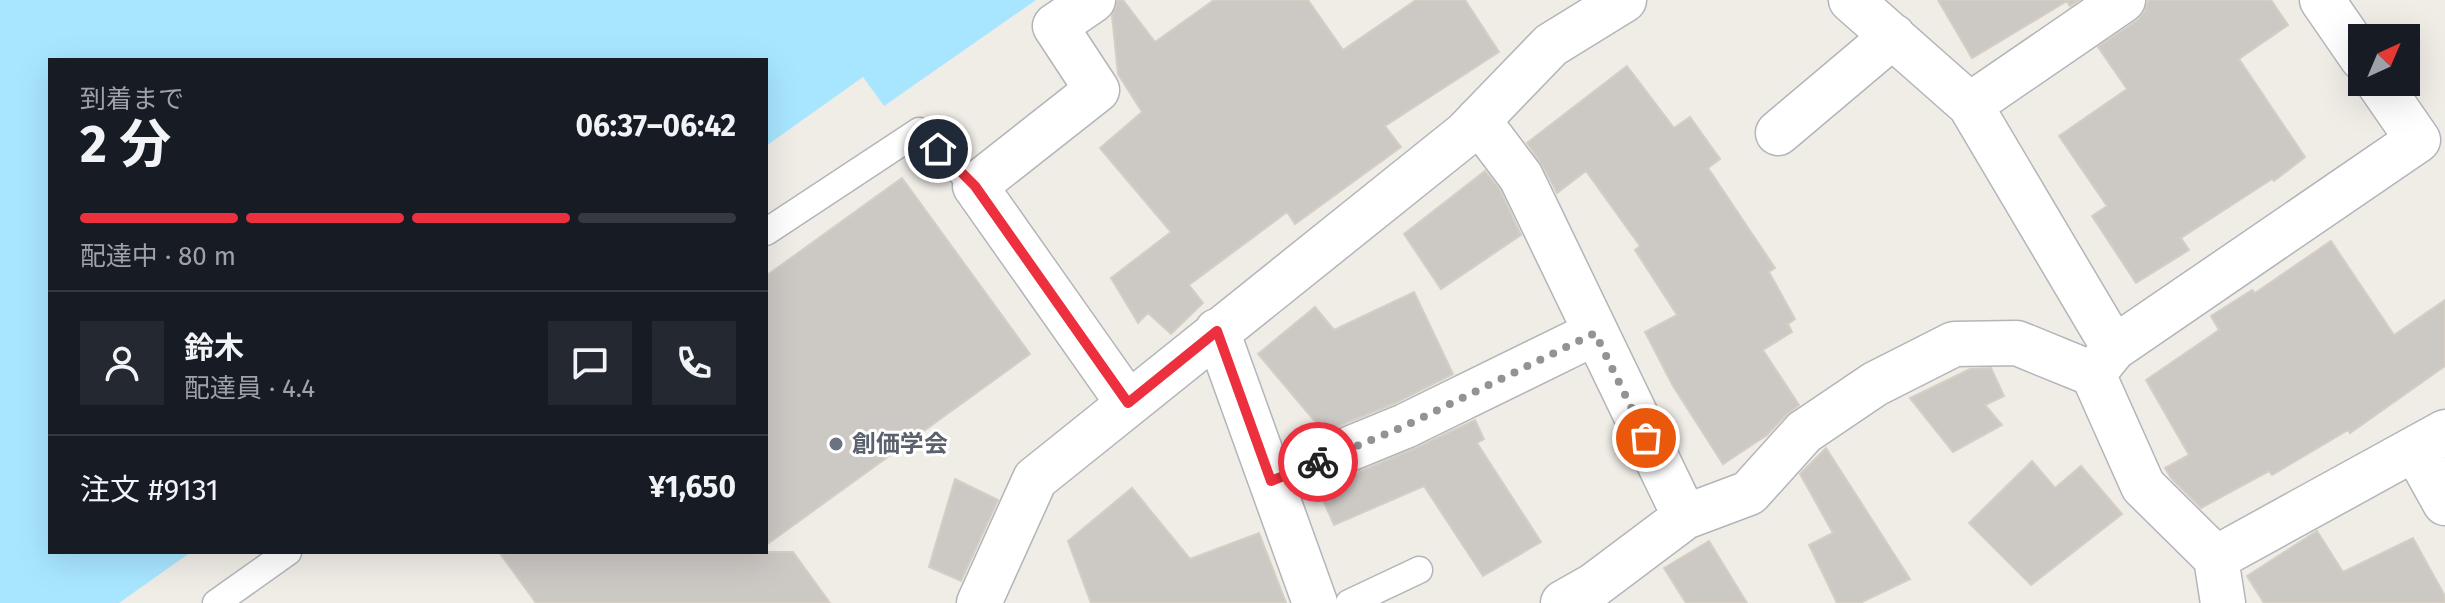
<!DOCTYPE html>
<html lang="ja">
<meta charset="utf-8">
<style>
body{margin:0;font-family:"Fira Sans","Noto Sans JP",sans-serif;background:#242831;color:#f1f3f6;height:100vh;display:flex;flex-direction:column;font-size:30px;white-space:nowrap}
*{box-sizing:border-box;margin:0}
p{font-size:26px;color:#9ea1a6}
.icon{flex:none;width:44px;height:44px;fill:none;stroke:currentColor;stroke-width:2;stroke-linecap:round;stroke-linejoin:round}
.map{position:relative;flex:1;overflow:hidden}
.side{position:absolute;left:48px;top:58px;width:720px;height:496px;display:flex;flex-direction:column;background:#171b24;border-radius:0px;box-shadow:0 8px 32px #0002}
.side>*{flex:none}
.needle{width:52px;rotate:44deg}
.tools{position:absolute;left:2348px;top:24px;display:grid;gap:16px}
.tools a{display:grid;place-items:center;width:72px;height:72px;border-radius:0px;background:#171b24;box-shadow:0 8px 32px #0002;font-size:40px}
.pin{position:absolute;display:grid;place-items:center;width:68px;height:68px;color:#fff;margin:-34px;border:4px solid #fff;border-radius:50%;box-shadow:0 2px 8px #0007}
.courier{position:absolute;display:grid;place-items:center;width:80px;height:80px;margin:-40px;border:6px solid #ed303e;border-radius:50%;background:#fff;color:#222;box-shadow:0 2px 10px #0007}
.overview em{font-style:normal;font-weight:700}
.overview div{display:flex;flex-direction:column-reverse}
.overview{display:flex;align-items:center;justify-content:space-between;height:136px;padding:0 32px}
h1{font-size:52px;font-weight:700;line-height:60px}
.bar{display:grid;grid-template-columns:repeat(4,1fr);gap:12px 8px;align-content:center;height:96px;padding:0 32px}
.bar i{height:10px;border-radius:6px;background:#363941}
.bar .active{background:#ed303e}
.bar p{grid-column:span 4}
.line{display:flex;align-items:center;gap:20px;padding:0 32px;border-top:2px solid #363941}
.line div{flex:1}
.round{display:grid;place-items:center;flex:none;width:84px;height:84px;border-radius:0px;background:#242831}
.map>svg:first-child{display:block}
</style>
<div class="map">
<svg width="2445" height="603" viewBox="0 0 2445 603">
<rect width="100%" height="100%" fill="#f0ede7"/>
<!-- water -->
<path fill="#a8e6ff" d="M 0,0 L 1036,0 L 884,106 L 863,77 L 766,146 L 766,60 L 50,60 L 50,552 L 191,552 L 119,603 L 0,603 Z"/>
<!-- building -->
<path fill="#ccc8c4" stroke="#d5cec5" stroke-width="2" d="M 1118,0 L 1123,0 L 1155,42 L 1214,0 L 1308,0 L 1343,50 L 1416,0 L 1465,0 L 1499,52 L 1385,126 L 1401,147 L 1295,224 L 1287,212 L 1189,285 L 1203,303 L 1171,334 L 1148,313 L 1138,323 L 1111,278 L 1171,232 L 1100,148 L 1142,112 L 1118,74 L 1112,16 Z
M 1938,0 L 2079,0 L 2070,6 L 2067,1 L 1972,58 Z
M 2148,0 L 2271,0 L 2288,25 L 2239,59 L 2305,157 L 2274,181 L 2272,179 L 2181,238 L 2189,250 L 2136,283 L 2092,216 L 2107,206 L 2059,136 L 2127,89 L 2098,47 L 2138,20 L 2145,11 Z
M 1627,66 L 1674,128 L 1690,117 L 1720,159 L 1708,168 L 1775,268 L 1769,272 L 1795,319 L 1788,324 L 1792,332 L 1763,350 L 1799,405 L 1786,415 L 1767,435 L 1723,464 L 1673,386 L 1645,332 L 1677,315 L 1635,250 L 1640,246 L 1586,171 L 1557,193 L 1543,166 L 1527,143 Z
M 1485,171 L 1500,190 L 1521,235 L 1441,289 L 1404,234 Z
M 902,178 L 1030,354 L 766,545 L 766,276 Z
M 2331,241 L 2394,335 L 2445,300 L 2445,366 L 2350,433 L 2348,430 L 2272,475 L 2269,471 L 2201,508 L 2171,478 L 2165,468 L 2189,455 L 2146,380 L 2219,330 L 2211,316 L 2252,290 L 2255,293 Z
M 1414,292 L 1453,374 L 1395,403 L 1324,432 L 1258,354 L 1315,307 L 1334,330 Z
M 1991,368 L 2004,396 L 1985,405 L 2002,425 L 1953,452 L 1910,398 L 1970,369 Z
M 1475,420 L 1484,439 L 1477,443 L 1541,542 L 1483,576 L 1424,486 L 1334,525 L 1318,489 L 1416,448 Z
M 1826,448 L 1910,579 L 1860,603 L 1837,603 L 1809,545 L 1833,533 L 1800,474 Z
M 2032,461 L 2055,488 L 2081,466 L 2122,514 L 2031,585 L 1969,523 Z
M 955,479 L 998,500 L 961,581 L 929,567 Z
M 1132,488 L 1190,559 L 1259,533 L 1286,603 L 1091,603 L 1068,541 Z
M 2317,531 L 2343,572 L 2413,538 L 2445,596 L 2445,603 L 2264,603 L 2247,576 Z
M 1709,541 L 1747,603 L 1686,603 L 1664,568 Z
M 499,552 L 793,552 L 830,603 L 536,603 Z"/>
<g fill="none" stroke-linecap="round" stroke-linejoin="round">
<!-- lane casing -->
<g stroke="#b2b5b9" stroke-width="29">
<path id="lane" d="M 766,232 L 919,131 L 975,186
M 216,603 L 288,552
M 1349,603 L 1419,570"/>
</g>
<!-- street casing -->
<g stroke="#b2b5b9" stroke-width="47">
<path id="street" d="M 1093,0 L 1055,26 L 1097,90 L 975,186 L 1128,403
M 1851,0 L 1970,105 L 2114,348 L 2418,140 L 2378,82
M 2322,0 L 2362,58
M 1970,105 L 2123,0
M 1478,120 L 1521,177 L 1685,517 L 1593,586 L 1563,603
M 1778,133 L 1893,36
M 1217,331 L 1315,603
M 2093,374 L 2143,486 L 2216,558 L 2223,603
M 2415,449 L 2445,503
M 1271,481 L 1405,426 L 1595,333
M 1685,517 L 1749,493 L 1804,432 L 1875,384 L 1954,344 L 2017,343 L 2093,374 L 2114,348
M 2216,558 L 2445,432
M 979,603 L 1035,479 L 1465,134 L 1551,45 L 1624,0"/>
</g>
<!-- lane -->
<use href="#lane" stroke="#fff" stroke-width="26"/>
<!-- street -->
<use href="#street" stroke="#fff" stroke-width="44"/>
</g>
<g fill="none" stroke-linecap="round" stroke-linejoin="round">
<!-- done -->
<path stroke="#919394" stroke-width="8" stroke-dasharray="0 14.4" d="M 1318,462 L 1405,426 L 1595,333 L 1646,438"/>
<!-- route -->
<path stroke="#ed303e" stroke-width="10" d="M 938,149 L 975,186 L 1128,403 L 1217,331 L 1271,481 L 1318,462"/>
</g>
<!-- markers -->
<circle fill="#6b7280" stroke="#fff" stroke-width="3" cx="836" cy="444" r="8"/>
<g text-anchor="middle" dominant-baseline="central" stroke-width="6" stroke-linejoin="round" paint-order="stroke">
<!-- worship labels -->
<g font-size="24" font-weight="bold" fill="#5b616d" stroke="#fff" text-anchor="start">
<text x="852" y="444">創価学会</text>
</g>
</g>
</svg>
<div class="tools">
<a><svg class="needle" viewBox="-14 -14 28 28"><path d="M0-13l5 13h-10z" fill="#e53935"/><path d="M0 13l5-13h-10z" fill="#9ea1a6"/></svg></a>
</div>
<div class="pin" style="left:1646px;top:438px;background:#ea580c"><svg class="icon" aria-label="bag" viewBox="0 0 24 24"><path d="M5 8h14l-1 12H6zM9 8a3 3 0 0 1 6 0"/></svg></div>
<div class="pin" style="left:938px;top:149px;background:#1f2937"><svg class="icon" aria-label="home" viewBox="0 0 24 24"><path d="M3 11l9-7 9 7M6 9v11h12V9"/></svg></div>
<div class="courier" style="left:1318px;top:462px"><svg class="icon" aria-label="bike" viewBox="0 0 24 24"><circle cx="6" cy="16" r="4"/><circle cx="18" cy="16" r="4"/><path d="M6 16l4-8h5l3 8M10 8l3 8H6M13 5h3"/></svg></div>
<section class="side">
<div class="overview"><div><h1>2 分</h1><p>到着まで</p></div><em>06:37–06:42</em></div>
<div class="bar"><i class="active"></i><i class="active"></i><i class="active"></i><i></i><p>配達中 · 80 m</p></div>
<div class="line" style="height:144px"><a class="round"><svg class="icon" aria-label="person" viewBox="0 0 24 24"><circle cx="12" cy="8" r="4"/><path d="M4 21q1-7 8-7t8 7"/></svg></a><div><b>鈴木</b><p>配達員 · 4.4</p></div><a class="round"><svg class="icon" aria-label="chat" viewBox="0 0 24 24"><path d="M4 5h16v11H9l-5 4z"/></svg></a><a class="round"><svg class="icon" aria-label="phone" viewBox="0 0 24 24"><path d="M5 4h4l2 5-3 2q2 4 5 5l2-3 5 2v4C11 20 4 13 5 4z"/></svg></a></div>
<div class="line" style="height:104px"><div>注文 #9131</div><b>¥1,650</b></div>
</section>
</div>
